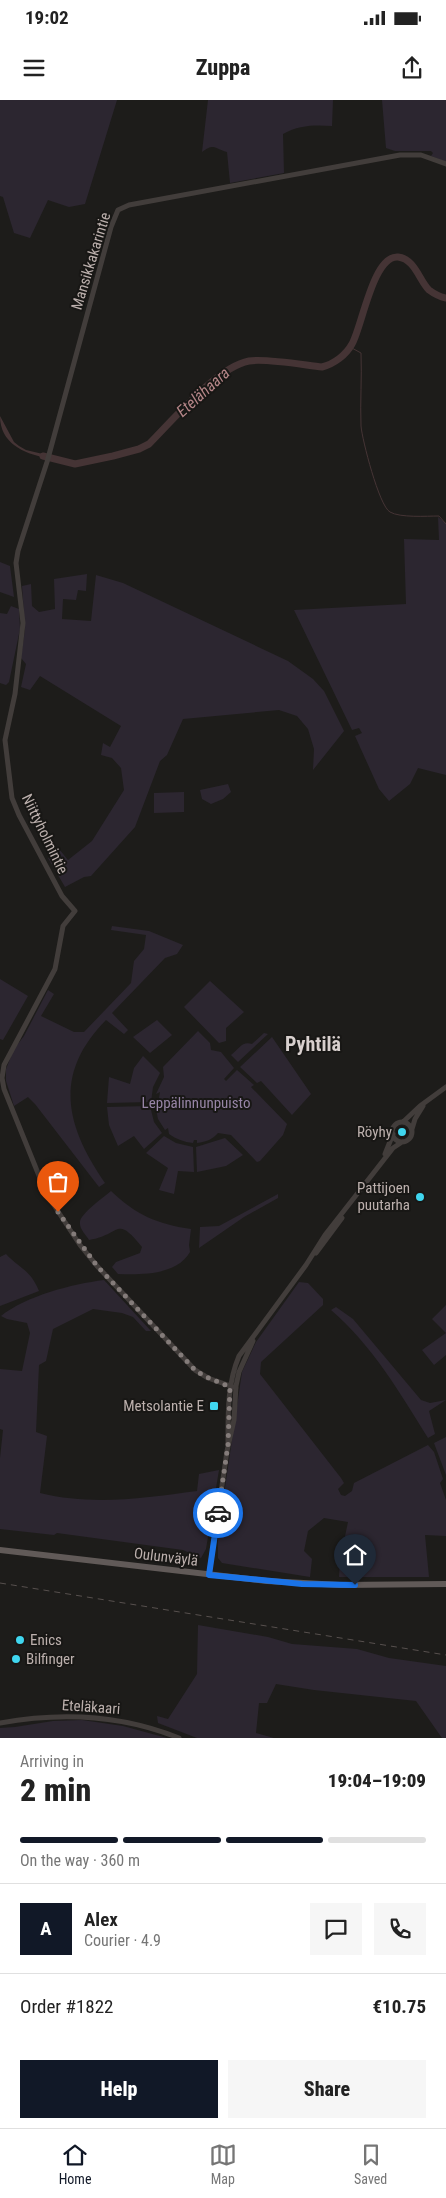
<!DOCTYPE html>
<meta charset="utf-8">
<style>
body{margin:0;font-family:"Roboto Condensed",sans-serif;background:#f6f6f6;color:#222;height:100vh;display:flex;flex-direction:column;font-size:19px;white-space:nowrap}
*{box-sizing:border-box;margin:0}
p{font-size:16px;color:#767676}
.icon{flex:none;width:28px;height:28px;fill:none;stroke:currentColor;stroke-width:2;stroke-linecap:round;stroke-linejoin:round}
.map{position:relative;height:1638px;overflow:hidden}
.details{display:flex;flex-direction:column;background:#fff;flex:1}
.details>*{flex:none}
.pin{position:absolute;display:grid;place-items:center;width:42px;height:42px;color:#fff;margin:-51px -21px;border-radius:50% 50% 50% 0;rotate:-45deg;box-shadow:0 0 5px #0007}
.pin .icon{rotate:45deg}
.courier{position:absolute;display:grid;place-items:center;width:50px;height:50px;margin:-25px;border:4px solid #1a73e8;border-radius:50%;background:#fff;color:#222;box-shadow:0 1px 6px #0007}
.head em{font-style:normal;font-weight:800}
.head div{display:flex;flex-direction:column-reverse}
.head{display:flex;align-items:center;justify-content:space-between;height:85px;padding:0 20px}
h1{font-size:32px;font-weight:800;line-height:38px}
.bar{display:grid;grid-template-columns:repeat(4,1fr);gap:8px 5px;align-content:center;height:60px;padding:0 20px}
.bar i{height:6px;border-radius:4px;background:#e0e0e0}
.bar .active{background:#111827}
.bar p{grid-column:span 4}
.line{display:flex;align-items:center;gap:12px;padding:0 20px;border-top:1px solid #e0e0e0}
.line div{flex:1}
.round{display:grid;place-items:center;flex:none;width:52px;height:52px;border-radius:0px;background:#f6f6f6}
.button{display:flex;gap:10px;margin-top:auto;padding:10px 20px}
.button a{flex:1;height:58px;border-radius:0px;background:#111827;color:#fff;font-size:20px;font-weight:800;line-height:58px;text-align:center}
.button a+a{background:#f6f6f6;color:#222}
.status{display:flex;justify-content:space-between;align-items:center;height:35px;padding:0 25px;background:#fff;direction:ltr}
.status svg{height:14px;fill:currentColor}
header{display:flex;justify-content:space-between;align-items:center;height:65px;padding:0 20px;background:#fff;font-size:22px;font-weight:800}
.menu{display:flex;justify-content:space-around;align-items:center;height:70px;border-top:1px solid #e0e0e0;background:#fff;font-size:14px;color:#767676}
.menu a{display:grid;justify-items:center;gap:2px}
.menu .active{color:#111827}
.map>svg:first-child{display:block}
</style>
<div class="status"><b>19:02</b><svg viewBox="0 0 49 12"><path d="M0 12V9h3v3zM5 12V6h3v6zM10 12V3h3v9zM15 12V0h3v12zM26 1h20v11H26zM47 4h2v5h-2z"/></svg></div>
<header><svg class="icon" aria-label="menu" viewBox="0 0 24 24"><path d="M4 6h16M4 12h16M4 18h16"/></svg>Zuppa<svg class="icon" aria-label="share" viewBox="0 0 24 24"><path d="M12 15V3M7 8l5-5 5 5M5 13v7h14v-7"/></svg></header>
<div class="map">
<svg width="446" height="1638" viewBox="0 0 446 1638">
<rect width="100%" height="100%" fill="#1d1c1a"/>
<!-- green -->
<path fill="#2c2630" d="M 0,0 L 117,0 L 85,104 L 69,107 L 48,100 L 30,138 L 14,133 L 3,97 L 0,96 Z
M 208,0 L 333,0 L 332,26 C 314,25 299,25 283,34 L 284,73 L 230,83 L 227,52 C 214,48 214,43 202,52 Z
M 382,0 L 446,0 L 446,62 L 431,56 L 433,53 L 431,51 L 395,51 L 386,48 Z
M 438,417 L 446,423 L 446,675 L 418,668 L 410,684 L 389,701 L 379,689 L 355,636 L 362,633 L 359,628 L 352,630 L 294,510 L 406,504 L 404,439 L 439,440 Z
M 0,462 L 10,466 L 14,497 L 0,492 Z
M 87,474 L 86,491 L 78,490 L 76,500 L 63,499 L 62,519 L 91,521 L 96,475 L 123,483 L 288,561 L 313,579 L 324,591 L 344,631 L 313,670 L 314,649 L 308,629 L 297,616 L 279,610 L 183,619 L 167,655 L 160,661 L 135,727 L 91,776 L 84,777 L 65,787 L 48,758 L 59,749 L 68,760 L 92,741 L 124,690 L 121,668 L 112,658 L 101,655 L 103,643 L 110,647 L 121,626 L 40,576 L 30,590 L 21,587 L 26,564 L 21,558 L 25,529 L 22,486 L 31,484 L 32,506 L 39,512 L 55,509 L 54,479 Z
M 11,506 L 19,509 L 20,529 L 9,582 L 6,585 L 0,583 L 0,513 L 7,514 Z
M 228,684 L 231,692 L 223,699 L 211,704 L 202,699 L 200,690 Z
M 184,692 L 184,712 L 154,713 L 154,693 Z
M 112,826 L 149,831 L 183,845 L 177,854 L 165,858 L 112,913 L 128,930 L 124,934 L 106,920 C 53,974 65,1025 105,1083 L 99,1087 L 35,1004 L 28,997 L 14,1006 L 6,981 L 6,969 L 14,949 L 24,936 L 48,890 L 54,894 L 41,916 L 74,932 L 84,932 L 131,883 L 134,861 L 144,849 L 146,835 L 111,830 Z
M 0,879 L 28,896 L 3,940 L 0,939 Z
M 210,881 L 244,912 L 226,928 L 226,941 L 219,943 L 184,907 Z
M 157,920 L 172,935 L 150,953 L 133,937 Z
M 198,931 L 210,943 L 211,950 L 221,952 L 234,968 L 224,979 L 226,981 L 237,970 L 254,985 L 251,987 L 287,1024 L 283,1035 L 260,1061 L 257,1062 L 231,1035 L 218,1033 C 213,1039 206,1042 197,1043 L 197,1040 L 194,1040 L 193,1043 C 184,1042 176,1039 169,1034 L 168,1028 L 165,1030 L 158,1019 L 155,1004 L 158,1004 L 160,992 L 156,994 L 164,977 L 163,967 Z
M 264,933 L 268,934 L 238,962 L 231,955 C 239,949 242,941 252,944 Z
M 272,937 L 311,994 L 292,1015 L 261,981 L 257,983 L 240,967 Z
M 143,956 L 160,973 L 153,987 L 151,1002 L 107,1003 L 109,977 L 130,984 L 134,968 Z
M 150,1006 L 154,1022 L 162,1033 L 144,1049 L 134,1036 L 118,1046 L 109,1025 L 107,1007 Z
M 164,1036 L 176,1043 L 193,1047 L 194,1072 L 178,1071 L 174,1094 L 159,1090 L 168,1068 L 146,1053 Z
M 225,1038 L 243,1055 L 226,1066 L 197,1072 L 196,1047 Z
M 111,1091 C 136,1115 157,1124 191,1129 L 189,1145 L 190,1152 C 177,1175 141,1175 118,1174 L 112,1167 L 116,1162 L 140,1153 L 142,1147 C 115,1114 122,1135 89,1140 C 86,1135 79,1129 80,1122 C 80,1114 104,1097 111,1091 Z
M 278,1094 L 278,1098 L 244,1117 L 199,1148 L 200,1127 L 219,1126 Z
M 6,1154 C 21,1170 30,1169 39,1191 L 0,1206 L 0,1157 Z
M 104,1180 L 151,1231 L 146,1231 L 133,1217 L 122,1213 L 93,1209 L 53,1229 L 46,1261 L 39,1265 L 36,1332 L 47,1336 L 40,1393 C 92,1406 145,1398 197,1391 L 199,1374 L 219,1370 L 206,1449 L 201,1458 L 183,1450 L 57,1433 L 54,1435 L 0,1429 L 0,1358 L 3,1330 L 0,1329 L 0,1269 L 22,1271 L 30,1233 L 27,1223 L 7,1219 L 1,1216 C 26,1196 72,1184 104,1180 Z
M 299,1182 L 308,1183 L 323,1199 L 323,1205 L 261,1262 L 260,1274 L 341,1378 L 344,1383 L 338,1389 L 341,1395 L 345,1396 L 352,1391 L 354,1383 L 428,1345 L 434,1352 L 443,1379 L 440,1383 L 446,1400 L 446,1436 L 425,1435 L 429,1477 L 339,1477 L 340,1460 L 348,1422 L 324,1418 L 308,1431 L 304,1451 L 312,1459 L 310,1477 L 222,1463 L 218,1458 L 218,1435 L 242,1272 L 256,1242 Z
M 446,1205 L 446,1255 L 434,1265 L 422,1250 L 446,1233 L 432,1219 Z
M 336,1207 L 353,1219 L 421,1300 L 430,1303 L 446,1300 L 429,1311 L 435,1334 L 428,1338 C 400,1293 372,1245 331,1210 Z
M 446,1337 L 446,1375 L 434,1343 Z
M 198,1525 L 268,1537 L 292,1544 L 357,1549 L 389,1558 L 446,1566 L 446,1638 L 442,1638 L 416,1601 L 314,1590 L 276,1584 L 267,1603 L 259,1603 L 256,1633 L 274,1638 L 197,1638 L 158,1623 L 157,1616 L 168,1619 L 197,1574 Z
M 82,1620 L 123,1626 L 167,1638 L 0,1638 L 0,1628 L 15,1627 L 53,1621 Z"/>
<!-- water -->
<path fill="#453435" d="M 0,316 L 14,342 L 19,346 L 26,350 L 47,355 L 46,358 C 23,353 0,343 0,316 Z"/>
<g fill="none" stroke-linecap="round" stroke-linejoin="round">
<!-- stream -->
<path stroke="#453435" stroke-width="1" d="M 350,247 L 361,253 C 362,277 360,302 361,326 C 362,339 379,406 390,412 C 400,418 427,416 439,416 L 446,424"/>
<!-- river -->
<path stroke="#453435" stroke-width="7" d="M 43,356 L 75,364 L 113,356 L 139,349 L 149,344 C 173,320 217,267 249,261 C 265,258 304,265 322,267 C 334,264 346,255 352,244 C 362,227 373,155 398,157 C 415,159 419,180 429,190 C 433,193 441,197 446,198"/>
<!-- minor -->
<path stroke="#423d3b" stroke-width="5" d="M 403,1022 L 420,1006 L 446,987
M392 1032a10 10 0 1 1 20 0a10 10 0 1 1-20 0Z
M 412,1029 L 415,1019 L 423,1006
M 385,1054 L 393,1034
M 316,1153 L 342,1118
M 236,1288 L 208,1278 L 195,1270 L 97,1166 L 80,1145 L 46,1093 L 4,989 L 2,978 L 4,965 L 55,869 L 63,826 L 75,811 L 62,796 L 19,715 L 12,698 L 5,640 L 15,594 L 23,523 L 16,463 L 18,451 L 47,362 L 111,127 L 118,110 L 129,105 L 400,55 L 421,55 L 446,64
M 228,1345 C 228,1315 227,1284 239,1256 L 306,1165 L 325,1135 L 393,1048 L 402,1042
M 209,1475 L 227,1351 L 234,1320 L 236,1286 L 239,1272 L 253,1241
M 0,1623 C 60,1612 122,1615 179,1638"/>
<!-- major -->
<path stroke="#615a58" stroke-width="6" d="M 0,1450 L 267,1481 L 340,1485 L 446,1484"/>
<!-- rail -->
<path stroke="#57504e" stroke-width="1" stroke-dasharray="6 5" stroke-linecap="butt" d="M 0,1483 L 446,1555"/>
</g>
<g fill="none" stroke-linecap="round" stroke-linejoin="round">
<!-- done -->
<path stroke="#847c7a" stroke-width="5" stroke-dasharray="0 9" d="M 58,1112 L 97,1166 L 195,1270 L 204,1276 L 230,1287 L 228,1345 L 218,1413"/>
<!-- route -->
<path stroke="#1a73e8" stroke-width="6" d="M 218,1413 L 209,1475 L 302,1484 L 355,1485"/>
</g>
<!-- markers -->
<g fill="#40d6ef" stroke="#181715" stroke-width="2">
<circle cx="402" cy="1032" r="5"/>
<circle cx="420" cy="1097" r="5"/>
<rect x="209" y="1301" width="10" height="10" rx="2.5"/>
<circle cx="20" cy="1540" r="5"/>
<circle cx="16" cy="1559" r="5"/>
</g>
<g text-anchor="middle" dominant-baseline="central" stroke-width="4" stroke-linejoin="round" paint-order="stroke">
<!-- street labels -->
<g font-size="15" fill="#bcb0ad" stroke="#181715">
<text transform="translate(91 161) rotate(-73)">Mansikkakarintie</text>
<text transform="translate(45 734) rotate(64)">Niittyholmintie</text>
<text transform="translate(166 1457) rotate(7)">Oulunväylä</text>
<text transform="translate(91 1607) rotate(4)">Eteläkaari</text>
</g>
<!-- park labels -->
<g font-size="15" fill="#9785a6" stroke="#181715">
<text x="196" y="1003">Leppälinnunpuisto</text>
</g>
<!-- poi labels -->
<g font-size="15" fill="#bcb0ad" stroke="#181715" text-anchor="end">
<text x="392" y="1032">Röyhy</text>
<text x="410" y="1088">Pattijoen<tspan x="410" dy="17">puutarha</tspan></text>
<text x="204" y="1306">Metsolantie E</text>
<text x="30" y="1540" text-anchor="start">Enics</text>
<text x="26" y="1559" text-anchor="start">Bilfinger</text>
</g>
<!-- water labels -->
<g font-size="16" font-style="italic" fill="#b58688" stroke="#181715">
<text transform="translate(203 292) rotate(-42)">Etelähaara</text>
</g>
<!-- district labels -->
<g font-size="20" font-weight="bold" fill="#d8d0ce" stroke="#181715">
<text x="313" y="944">Pyhtilä</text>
</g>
</g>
</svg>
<div class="pin" style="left:58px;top:1112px;background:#ea580c"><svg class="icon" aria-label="bag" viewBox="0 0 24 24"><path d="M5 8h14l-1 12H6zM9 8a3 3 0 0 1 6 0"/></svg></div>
<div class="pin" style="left:355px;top:1485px;background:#1f2937"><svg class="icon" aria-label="home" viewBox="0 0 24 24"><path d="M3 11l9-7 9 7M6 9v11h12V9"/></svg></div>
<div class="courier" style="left:218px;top:1413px"><svg class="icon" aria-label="car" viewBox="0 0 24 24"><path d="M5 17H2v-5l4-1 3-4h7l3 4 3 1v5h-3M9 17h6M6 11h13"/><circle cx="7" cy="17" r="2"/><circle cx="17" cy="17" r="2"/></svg></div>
</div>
<section class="details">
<div class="head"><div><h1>2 min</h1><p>Arriving in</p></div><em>19:04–19:09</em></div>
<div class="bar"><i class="active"></i><i class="active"></i><i class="active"></i><i></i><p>On the way · 360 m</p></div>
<div class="line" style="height:90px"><b class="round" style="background:#111827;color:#fff">A</b><div><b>Alex</b><p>Courier · 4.9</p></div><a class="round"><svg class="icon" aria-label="chat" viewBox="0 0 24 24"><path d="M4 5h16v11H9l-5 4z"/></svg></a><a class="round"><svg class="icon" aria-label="phone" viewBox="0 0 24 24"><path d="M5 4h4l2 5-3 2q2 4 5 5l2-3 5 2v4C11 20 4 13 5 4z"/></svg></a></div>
<div class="line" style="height:65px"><div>Order #1822</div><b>€10.75</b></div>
<div class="button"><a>Help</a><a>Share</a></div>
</section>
<nav class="menu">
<a class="active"><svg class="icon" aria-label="home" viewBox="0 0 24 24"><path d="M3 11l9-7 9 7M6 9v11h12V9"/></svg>Home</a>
<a><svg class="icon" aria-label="map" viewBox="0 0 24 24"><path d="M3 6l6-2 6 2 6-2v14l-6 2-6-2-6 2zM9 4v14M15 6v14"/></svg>Map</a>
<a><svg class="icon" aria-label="saved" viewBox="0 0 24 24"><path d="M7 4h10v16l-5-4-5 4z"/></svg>Saved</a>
</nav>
